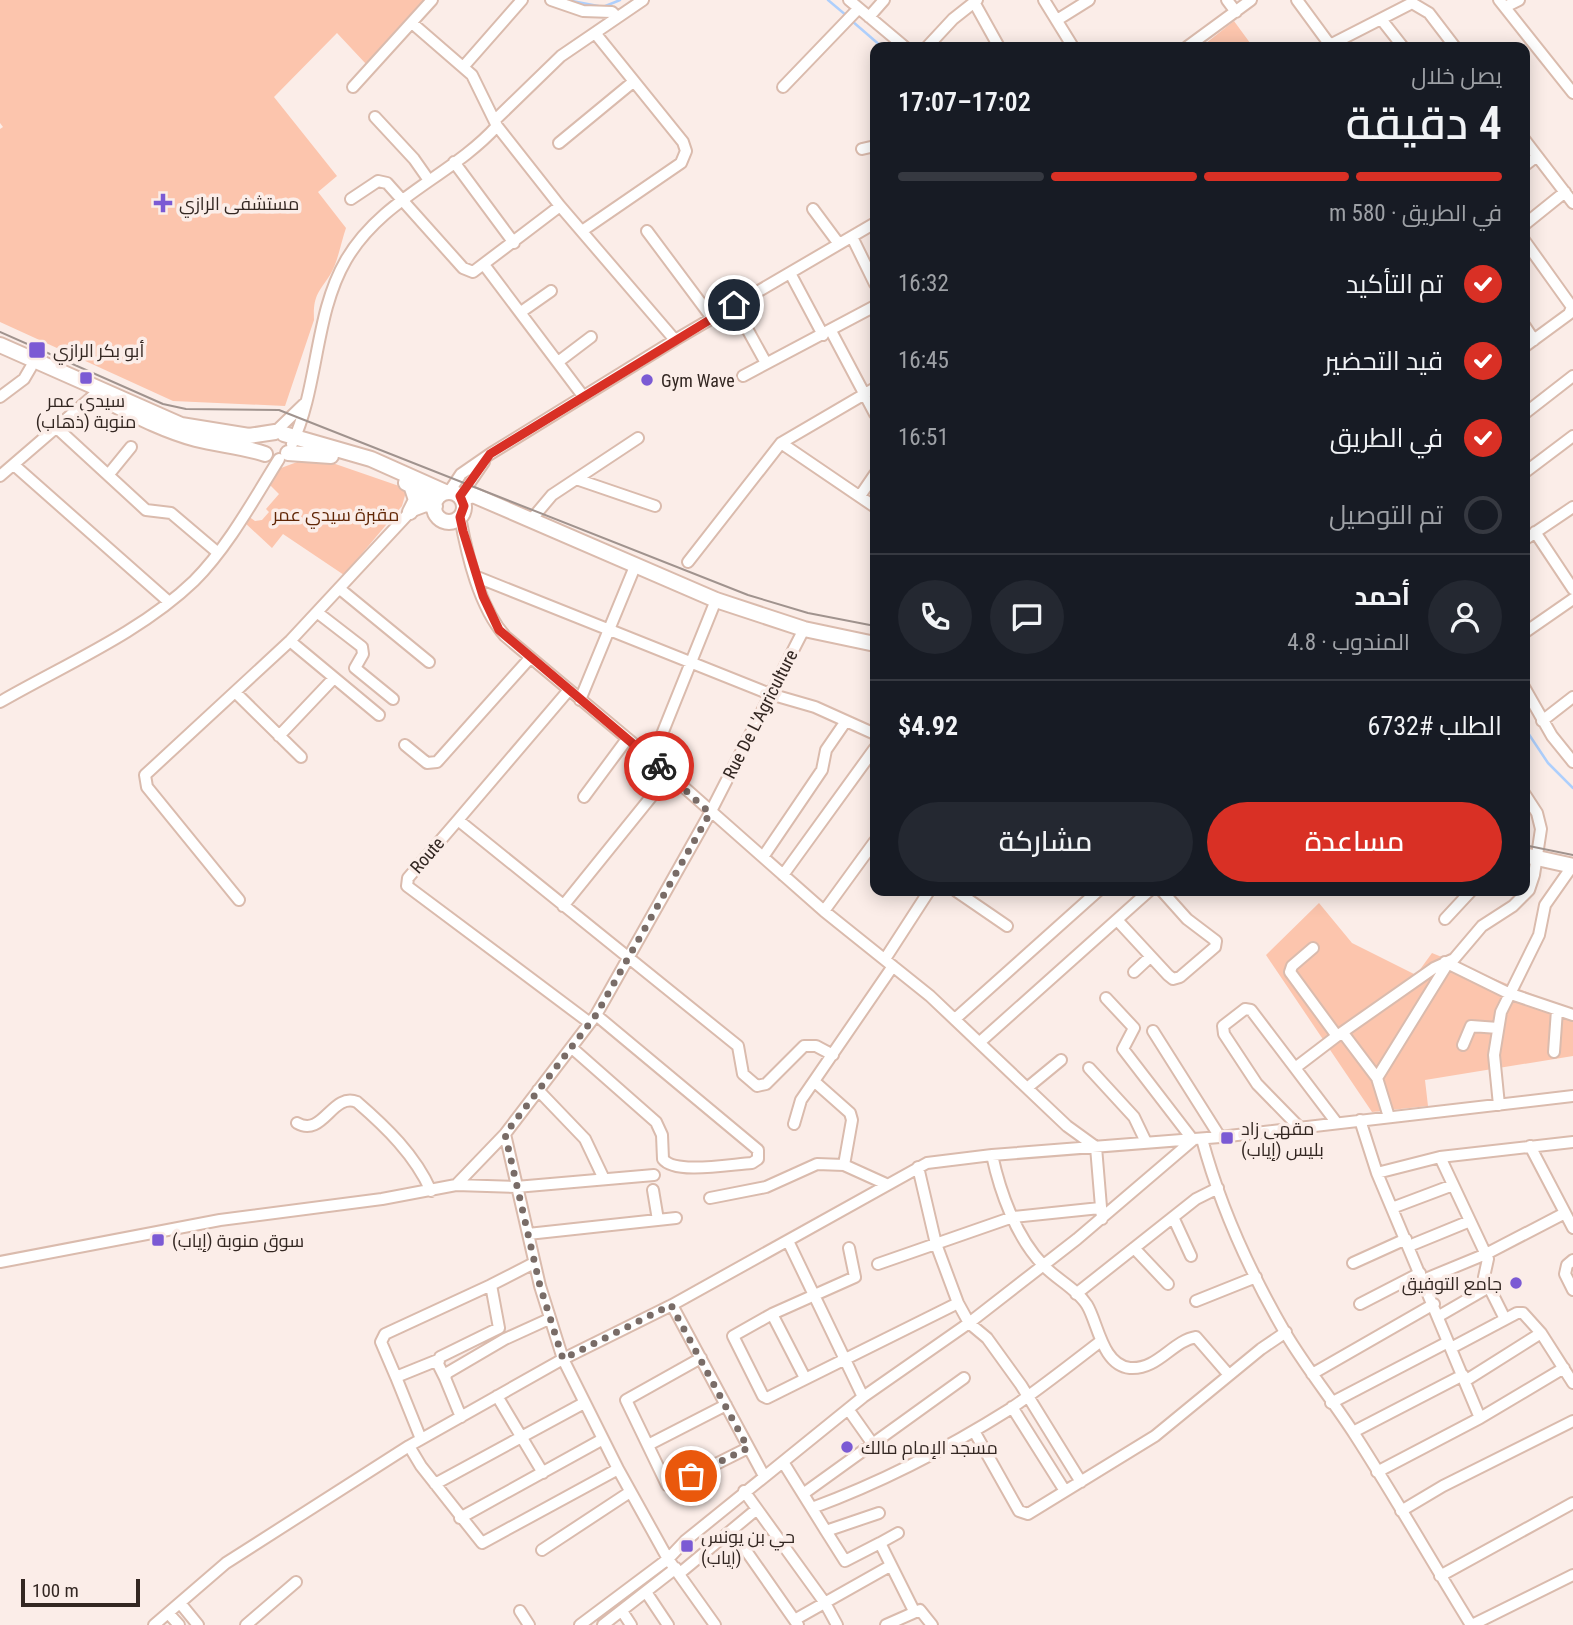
<!DOCTYPE html>
<html lang="ar">
<meta charset="utf-8">
<style>
body{margin:0;font-family:"Roboto Condensed",Cairo,sans-serif;background:#242831;color:#f1f3f6;direction:rtl;height:100vh;display:flex;flex-direction:column;font-size:26px;white-space:nowrap}
*{box-sizing:border-box;margin:0}
p{font-size:23px;color:#9ea1a6}
.icon{flex:none;width:38px;height:38px;fill:none;stroke:currentColor;stroke-width:2;stroke-linecap:round;stroke-linejoin:round}
.map{position:relative;flex:1;overflow:hidden;direction:ltr}
.sheet{position:absolute;left:870px;top:42px;width:660px;height:854px;display:flex;flex-direction:column;background:#171b24;border-radius:14px;box-shadow:0 4px 18px #0003;direction:rtl}
.sheet>*{flex:none}
.scale{position:absolute;left:21px;bottom:18px;width:119px;box-sizing:border-box;padding-left:7px;border:4px solid #332722;border-top:0;font-size:19px;line-height:24px;white-space:nowrap;color:#332722;-webkit-text-stroke:5px #fbede8;paint-order:stroke}
.pin{position:absolute;display:grid;place-items:center;width:60px;height:60px;color:#fff;margin:-30px;border:4px solid #fff;border-radius:50%;box-shadow:0 2px 7px #0007}
.courier{position:absolute;display:grid;place-items:center;width:70px;height:70px;margin:-35px;border:5px solid #d93025;border-radius:50%;background:#fff;color:#222;box-shadow:0 2px 9px #0007}
.headline em{font-style:normal;font-weight:600}
.headline div{display:flex;flex-direction:column-reverse}
.headline{display:flex;align-items:center;justify-content:space-between;height:119px;padding:0 28px}
h1{font-size:46px;font-weight:600;line-height:52px}
.bar{display:grid;grid-template-columns:repeat(4,1fr);gap:10px 7px;align-content:center;height:84px;padding:0 28px}
.bar i{height:9px;border-radius:5px;background:#363941}
.bar .selected{background:#d93025}
.bar p{grid-column:span 4}
.line{display:flex;align-items:center;gap:18px;padding:0 28px;border-top:2px solid #363941}
.line div{flex:1}
.round{display:grid;place-items:center;flex:none;width:74px;height:74px;border-radius:37px;background:#242831}
ol{padding:0 28px;list-style:none}
li{display:flex;align-items:center;gap:21px;height:77px}
li p{margin-inline-start:auto}
li .icon{padding:7px;border-radius:50%;background:#d93025;color:#fff;stroke-width:4}
li:last-child{color:#9ea1a6}
li i{width:38px;height:38px;border:4px solid #363941;border-radius:50%}
.primary-button{display:flex;gap:14px;margin-top:auto;padding:14px 28px}
.primary-button a{flex:1;height:80px;border-radius:42px;background:#d93025;color:#fff;font-size:28px;font-weight:600;line-height:80px;text-align:center}
.primary-button a+a{background:#242831;color:#f1f3f6}
.map>svg:first-child{display:block}
</style>
<div class="map">
<svg width="1573" height="1625" viewBox="0 0 1573 1625">
<rect width="100%" height="100%" fill="#fbede8"/>
<!-- green -->
<path fill="#fcc5ad" d="M 0,0 L 426,0 L 366,64 L 337,33 L 274,97 L 337,176 L 318,192 L 346,228 C 341,242 338,262 330,275 C 318,293 313,296 314,320 L 285,406 L 173,401 L 0,322 L 0,129 L 3,127 L 0,123 Z
M 1234,21 L 1253,47 L 1201,47 Z
M 308,458 L 318,458 L 402,487 L 406,492 L 402,506 L 344,575 L 283,534 L 272,548 L 244,522 L 248,516 L 255,521 L 262,520 L 269,512 L 266,509 L 279,494 L 268,483 L 281,468 Z
M 1319,903 L 1352,943 L 1416,975 L 1432,953 L 1573,1011 L 1573,1056 L 1425,1080 L 1428,1106 L 1372,1112 L 1266,955 Z"/>
<g fill="none" stroke-linecap="round" stroke-linejoin="round">
<!-- stream -->
<path stroke="#aecffc" stroke-width="2.5" d="M 567,0 L 603,7 L 620,0
M 828,0 L 847,16
M 852,21 L 882,47
M 1524,727 L 1548,763 L 1573,788"/>
<!-- minor casing -->
<g stroke="#dabbad" stroke-width="14">
<path id="minor" d="M 551,0 L 583,11 L 612,12 L 617,17
M 849,0 L 905,47
M 1044,0 L 1073,47
M 1227,0 L 1236,12
M 1297,0 L 1330,45 L 1412,3
M 1499,0 L 1573,93
M 974,2 L 999,47
M 1412,3 L 1429,13 L 1455,47
M 1505,7 L 1519,0
M 869,17 L 884,0
M 1381,19 L 1403,47
M 1057,20 L 1089,0
M 412,23 L 472,75 L 497,126 L 560,206 L 675,340
M 927,47 L 953,19 L 977,0
M 1187,47 L 1251,0
M 464,66 L 522,0
M 353,87 L 432,0
M 783,87 L 858,9
M 375,117 L 414,159 L 428,179
M 495,120 L 561,56 L 643,0
M 1524,139 L 1573,203
M 559,143 L 633,82
M 862,149 L 875,146
M 454,162 L 514,243
M 1524,166 L 1537,156
M 351,199 L 378,181 L 387,183 L 463,268 L 473,272 L 560,206
M 813,209 L 839,244
M 1524,225 L 1565,192
M 582,231 L 681,163 L 686,151 L 683,142 L 595,33
M 647,231 L 712,318
M 852,237 L 875,284
M 1524,240 L 1572,307 L 1569,314 L 1524,347
M 485,266 L 583,396
M 790,273 L 823,335
M 734,305 L 766,363
M 521,312 L 551,291
M 1524,325 L 1534,340
M 831,331 L 875,414
M 558,362 L 591,337
M 743,376 L 875,306
M 0,397 L 24,379 L 31,367
M 1524,414 L 1573,376
M 58,429 L 146,510 L 171,513 L 217,552
M 275,432 L 304,404
M 781,443 L 875,507
M 292,444 C 319,386 314,315 346,260 C 382,198 452,176 497,126
M 14,465 L 169,602
M 1524,473 L 1573,436
M 109,474 L 131,447
M 0,476 L 101,389
M 576,479 L 655,506
M 449,492 L 461,474 L 490,454 L 675,340 L 875,223
M 860,496 L 875,474
M 460,497 L 484,462
M 460,517 C 467,555 479,607 505,636 L 652,759 L 824,911 L 930,996 L 1067,1126 L 1096,1147 L 1102,1219
M 531,520 L 552,495 L 638,438
M 1535,532 L 1573,589
M 1524,540 L 1573,507
M 688,562 L 781,443 L 875,388
M 477,577 L 770,694 L 815,707 L 875,734
M 340,589 L 429,662
M 318,613 L 362,647 L 363,654 L 355,668 L 393,699
M 1524,633 L 1573,599
M 290,641 L 379,715
M 1524,687 L 1552,736 L 1573,762
M 236,693 L 301,757
M 580,700 L 636,564
M 0,702 C 64,665 140,633 194,581 C 228,547 254,499 279,459
M 1542,721 L 1573,697
M 279,736 L 334,678
M 405,745 L 427,763 L 437,762 L 530,658
M 652,759 L 716,600
M 584,797 L 627,739
M 458,820 L 568,691
M 763,857 L 822,770 L 826,750 L 846,721
M 783,875 L 875,748
M 956,891 L 1007,926
M 239,900 L 147,787 L 145,775 L 290,641 L 410,512 L 426,506 L 435,508
M 563,906 L 668,776
M 824,911 L 875,841
M 1445,919 L 1471,891
M 1118,921 L 1168,975 L 1173,979 L 1180,977 L 1215,947 L 1216,941 L 1187,919 L 1162,891
M 885,959 L 929,891
M 1445,962 L 1508,993 L 1573,1015
M 1134,972 L 1150,957
M 955,1019 L 1098,891
M 590,1023 L 407,886 L 408,878 L 458,820 L 738,1046 L 743,1074 L 757,1086 L 766,1084 L 804,1046 L 816,1046 L 833,1055
M 1153,1031 L 1220,1137
M 1343,1033 L 1377,1078 L 1389,1117
M 1337,1036 L 1434,968 L 1454,959 L 1482,926 L 1513,906 L 1529,890 L 1534,875 L 1541,829 L 1537,813 L 1524,793
M 980,1042 L 1149,891
M 1463,1045 L 1471,1026 L 1498,1028
M 572,1048 L 656,1122 L 662,1135 L 663,1159 C 675,1175 732,1164 752,1163 L 758,1159 L 758,1150 L 596,1015
M 1554,1052 L 1557,1010
M 1089,1068 L 1134,1117 L 1146,1142
M 1295,1068 L 1337,1036 L 1290,972 L 1292,966 L 1313,948
M 1377,1078 L 1448,963
M 815,1082 L 850,1113 L 852,1120 L 844,1165
M 1027,1088 L 1061,1060
M 538,1090 L 585,1139 L 604,1179
M 1499,1105 L 1494,1055 L 1501,1012 L 1539,935 L 1545,905 L 1573,865
M 1360,1120 L 1377,1173 L 1480,1418
M 297,1123 C 323,1138 332,1092 357,1102 C 386,1127 415,1155 431,1191
M 794,1124 L 801,1100 L 893,966
M 1299,1127 L 1257,1084 L 1224,1034 L 1223,1026 L 1245,1009 L 1251,1010 L 1336,1122
M 505,1134 L 540,1286 L 563,1359 L 618,1469 L 668,1559 L 715,1625
M 1202,1139 C 1220,1206 1251,1274 1286,1334 C 1307,1369 1333,1401 1355,1435 C 1395,1497 1432,1562 1471,1625
M 1530,1146 L 1573,1228
M 992,1155 C 1000,1192 1016,1237 1043,1265 C 1056,1279 1077,1289 1087,1305 C 1098,1323 1102,1365 1130,1368 C 1158,1370 1172,1341 1196,1337 L 1229,1375
M 1440,1157 L 1488,1259 L 1484,1277 L 1505,1319
M 918,1167 L 936,1244 L 958,1303 L 969,1323 L 987,1338 L 1021,1385 L 1081,1482
M 1377,1173 L 1440,1157 L 1573,1142
M 456,1185 L 516,1187 L 654,1175
M 653,1190 L 658,1220
M 710,1198 L 766,1187 L 817,1164 L 844,1165 L 886,1184
M 1392,1208 L 1453,1185
M 1173,1217 L 1191,1256
M 528,1234 L 676,1218
M 788,1241 L 863,1397
M 1409,1246 L 1470,1221
M 849,1248 L 855,1277 L 772,1314 L 733,1336 L 763,1396 L 767,1398 L 958,1303
M 1134,1248 L 1168,1284
M 1573,1260 L 1567,1265 L 1565,1274 L 1573,1290
M 0,1262 L 220,1220 L 382,1199 L 456,1185 L 505,1134 L 596,1015 L 710,813 L 804,629
M 1353,1263 L 1406,1239
M 878,1264 L 1013,1217 L 1100,1208
M 1423,1280 L 1486,1254 L 1565,1213
M 1076,1294 L 1196,1199 L 1218,1188
M 1196,1301 L 1256,1277
M 1360,1304 L 1420,1273
M 672,1305 L 764,1476
M 772,1314 L 805,1378
M 1439,1316 L 1489,1287
M 1451,1348 L 1517,1313 L 1523,1313 L 1541,1333 L 1573,1383
M 701,1358 L 626,1400 L 667,1485 L 672,1486 L 748,1448
M 1312,1374 L 1434,1304
M 396,1377 L 381,1342 L 385,1334 L 491,1285
M 445,1378 L 438,1364 L 440,1357 L 499,1328 L 491,1285 L 534,1263
M 1465,1381 L 1541,1333
M 497,1396 L 543,1473
M 1331,1403 L 1448,1342
M 1012,1407 L 1065,1491
M 848,1409 L 872,1443
M 461,1417 L 445,1378 L 447,1373 L 505,1339 L 549,1319
M 974,1431 L 1019,1511 L 1028,1514 L 1155,1436 L 1261,1349 L 1286,1332
M 1353,1432 L 1463,1375
M 421,1439 L 396,1377 L 438,1360
M 648,1445 L 726,1405
M 409,1446 L 421,1466 L 482,1543 L 618,1469
M 783,1462 L 826,1531 L 879,1513
M 1377,1472 L 1480,1418 L 1564,1368
M 435,1484 L 584,1403
M 744,1491 L 825,1603 L 837,1625
M 803,1494 L 964,1378
M 812,1508 C 880,1483 948,1448 1010,1409 C 1041,1388 1071,1364 1101,1341
M 1401,1511 L 1443,1486 L 1573,1421
M 460,1518 L 603,1439
M 826,1531 L 845,1561 L 880,1543
M 733,1532 L 798,1625
M 898,1533 L 880,1543 L 914,1611
M 542,1550 L 630,1492
M 680,1573 L 757,1509
M 1440,1576 L 1573,1503
M 646,1592 L 668,1625
M 180,1603 L 198,1625
M 520,1611 L 529,1625
M 622,1611 L 631,1625
M 168,1613 L 179,1625
M 796,1619 L 890,1566
M 154,1625 L 226,1563 L 409,1446 L 563,1359 L 672,1305 L 927,1163 L 992,1155 L 1220,1137 L 1573,1096
M 246,1625 L 296,1582
M 580,1625 L 668,1559 L 685,1541 L 863,1397 L 969,1323 L 1077,1239 L 1193,1140 L 1123,1049 L 1134,1028 L 1106,998
M 603,1625 L 676,1568
M 886,1625 L 920,1610 L 932,1625
M 1472,1625 L 1573,1575"/>
</g>
<!-- major casing -->
<g stroke="#dabbad" stroke-width="18">
<path id="major" d="M 0,345 L 181,425 L 249,436 L 275,432
M 101,398 C 131,413 162,430 196,439 C 219,445 242,446 265,454
M 284,434 L 371,459 L 445,492
M 288,453 L 331,456
M 406,483 L 420,490 L 435,506
M434 507a15 15 0 1 1 30 0a15 15 0 1 1-30 0Z
M 462,499 L 473,495 L 716,600 L 804,629 L 875,644
M 410,512 L 416,500 L 411,485
M 1524,855 L 1573,866"/>
</g>
<!-- minor -->
<use href="#minor" stroke="#fff" stroke-width="10"/>
<!-- major -->
<use href="#major" stroke="#fff" stroke-width="14"/>
<!-- tram -->
<path stroke="#a0938e" stroke-width="2" d="M 0,332 L 163,404 L 186,409 L 279,410 L 748,595 L 808,613 L 875,626
M 1524,845 L 1573,855"/>
</g>
<g fill="none" stroke-linecap="round" stroke-linejoin="round">
<!-- done -->
<path stroke="#796c67" stroke-width="7" stroke-dasharray="0 12.6" d="M 659,766 L 710,813 L 596,1015 L 505,1134 L 540,1286 L 563,1359 L 671,1305 L 748,1448 L 691,1476"/>
<!-- route -->
<path stroke="#d93025" stroke-width="9" d="M 659,766 L 499,630 L 483,596 L 463,531 L 460,517 L 464,506 L 460,496 L 490,454 L 734,305"/>
</g>
<!-- markers -->
<g fill="#7b5ad4" stroke="#fbede8" stroke-width="2.5">
<path d="M159.5 192.5h7v7h7v7h-7v7h-7v-7h-7v-7h7z"/>
<rect x="28" y="341" width="18" height="18" rx="3.5"/>
<rect x="79" y="371" width="14" height="14" rx="3.5"/>
<circle cx="647" cy="380" r="7"/>
<rect x="1220" y="1131" width="14" height="14" rx="3.5"/>
<rect x="151" y="1233" width="14" height="14" rx="3.5"/>
<circle cx="1516" cy="1283" r="7"/>
<circle cx="847" cy="1447" r="7"/>
<rect x="680" y="1539" width="14" height="14" rx="3.5"/>
</g>
<g text-anchor="middle" dominant-baseline="central" stroke-width="7" stroke-linejoin="round" paint-order="stroke">
<!-- poi labels -->
<g font-size="18" fill="#332722" stroke="#fbede8" text-anchor="start">
<text x="179" y="203">مستشفى الرازي</text>
<text x="53" y="350">أبو بكر الرازي</text>
<text x="661" y="380">Gym Wave</text>
<text x="86" y="400" text-anchor="middle">سيدي عمر<tspan x="86" dy="21">منوبة (ذهاب)</tspan></text>
<text x="1241" y="1128">مقهى زاد<tspan x="1241" dy="21">بليس (إياب)</tspan></text>
<text x="172" y="1240">سوق منوبة (إياب)</text>
<text x="1502" y="1283" text-anchor="end">جامع التوفيق</text>
<text x="861" y="1447">مسجد الإمام مالك</text>
<text x="701" y="1536">حي بن يونس<tspan x="701" dy="21">(إياب)</tspan></text>
</g>
<!-- park labels -->
<g font-size="18" fill="#612605" stroke="#fbede8">
<text x="336" y="514">مقبرة سيدي عمر</text>
</g>
<!-- street labels -->
<g font-size="18" fill="#332722" stroke="#fbede8">
<text transform="translate(760 714) rotate(-63)">Rue De L'Agriculture</text>
<text transform="translate(427 855) rotate(-49)">Route</text>
</g>
</g>
</svg>
<div class="scale">100 m</div>
<div class="pin" style="left:691px;top:1476px;background:#ea580c"><svg class="icon" aria-label="bag" viewBox="0 0 24 24"><path d="M5 8h14l-1 12H6zM9 8a3 3 0 0 1 6 0"/></svg></div>
<div class="pin" style="left:734px;top:305px;background:#1f2937"><svg class="icon" aria-label="home" viewBox="0 0 24 24"><path d="M3 11l9-7 9 7M6 9v11h12V9"/></svg></div>
<div class="courier" style="left:659px;top:766px"><svg class="icon" aria-label="bike" viewBox="0 0 24 24"><circle cx="6" cy="16" r="4"/><circle cx="18" cy="16" r="4"/><path d="M6 16l4-8h5l3 8M10 8l3 8H6M13 5h3"/></svg></div>
<section class="sheet">
<div class="headline"><div><h1>4 دقيقة</h1><p>يصل خلال</p></div><em>17:02–17:07</em></div>
<div class="bar"><i class="selected"></i><i class="selected"></i><i class="selected"></i><i></i><p>في الطريق · 580 m</p></div>
<ol>
<li><svg class="icon" aria-label="check" viewBox="0 0 24 24"><path d="M5 12l5 5 9-10"/></svg>تم التأكيد<p>16:32</p></li>
<li><svg class="icon" aria-label="check" viewBox="0 0 24 24"><path d="M5 12l5 5 9-10"/></svg>قيد التحضير<p>16:45</p></li>
<li><svg class="icon" aria-label="check" viewBox="0 0 24 24"><path d="M5 12l5 5 9-10"/></svg>في الطريق<p>16:51</p></li>
<li><i></i>تم التوصيل</li>
</ol>
<div class="line" style="height:126px"><a class="round"><svg class="icon" aria-label="person" viewBox="0 0 24 24"><circle cx="12" cy="8" r="4"/><path d="M4 21q1-7 8-7t8 7"/></svg></a><div><b>أحمد</b><p>المندوب · 4.8</p></div><a class="round"><svg class="icon" aria-label="chat" viewBox="0 0 24 24"><path d="M4 5h16v11H9l-5 4z"/></svg></a><a class="round"><svg class="icon" aria-label="phone" viewBox="0 0 24 24"><path d="M5 4h4l2 5-3 2q2 4 5 5l2-3 5 2v4C11 20 4 13 5 4z"/></svg></a></div>
<div class="line" style="height:91px"><div>الطلب #6732</div><b>$4.92</b></div>
<div class="primary-button"><a>مساعدة</a><a>مشاركة</a></div>
</section>
</div>
